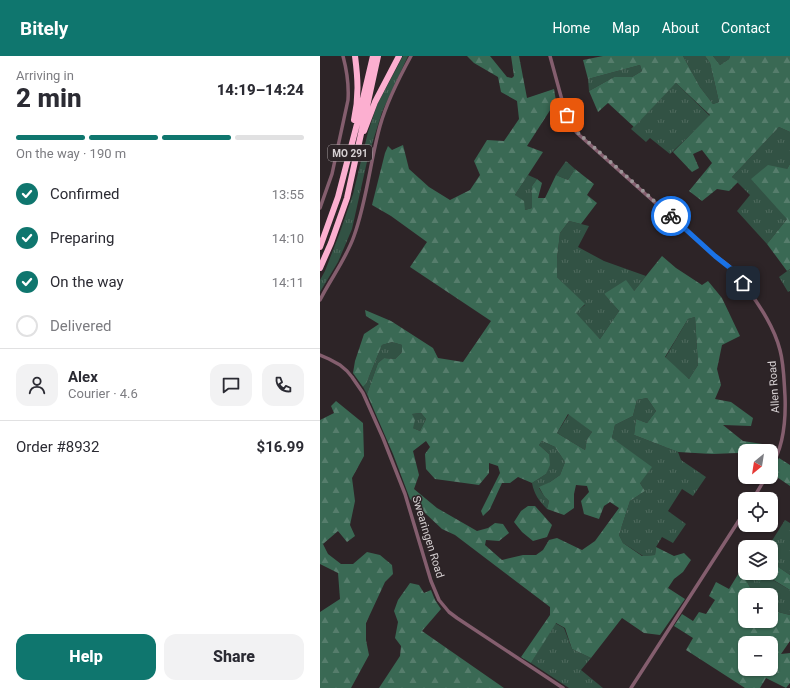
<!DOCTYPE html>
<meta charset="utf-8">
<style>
body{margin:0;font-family:Roboto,sans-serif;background:#f2f2f3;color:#2b2b33;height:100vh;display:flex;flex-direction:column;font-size:15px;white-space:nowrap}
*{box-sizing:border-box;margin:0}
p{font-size:13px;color:#7c7c81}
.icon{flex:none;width:22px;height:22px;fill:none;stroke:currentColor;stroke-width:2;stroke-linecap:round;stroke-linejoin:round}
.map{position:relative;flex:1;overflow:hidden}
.drawer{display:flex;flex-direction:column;background:#fff;width:320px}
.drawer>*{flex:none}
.needle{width:26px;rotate:210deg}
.buttons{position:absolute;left:418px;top:388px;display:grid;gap:8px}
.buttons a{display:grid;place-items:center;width:40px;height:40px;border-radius:8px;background:#fff;box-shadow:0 1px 3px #0004;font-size:20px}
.pin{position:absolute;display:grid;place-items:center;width:34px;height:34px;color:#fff;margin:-17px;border-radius:8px;box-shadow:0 2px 6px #0006}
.courier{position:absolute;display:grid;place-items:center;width:40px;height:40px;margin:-20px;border:3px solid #1a73e8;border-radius:50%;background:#fff;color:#222;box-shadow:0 1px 5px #0007}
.overview em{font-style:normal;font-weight:800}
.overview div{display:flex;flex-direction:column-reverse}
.overview{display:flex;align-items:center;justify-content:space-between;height:68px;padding:0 16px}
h1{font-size:26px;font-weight:800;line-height:30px}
.bar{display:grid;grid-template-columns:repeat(4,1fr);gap:6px 4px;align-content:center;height:48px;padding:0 16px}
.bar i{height:5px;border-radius:3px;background:#e1e1e2}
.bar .current{background:#0f766e}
.bar p{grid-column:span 4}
.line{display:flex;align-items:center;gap:10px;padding:0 16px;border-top:1px solid #e1e1e2}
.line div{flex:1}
.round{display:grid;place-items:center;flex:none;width:42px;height:42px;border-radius:12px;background:#f2f2f3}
ol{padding:0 16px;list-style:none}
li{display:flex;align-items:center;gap:12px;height:44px}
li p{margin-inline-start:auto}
li .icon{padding:4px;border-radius:50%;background:#0f766e;color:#fff;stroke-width:4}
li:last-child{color:#7c7c81}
li i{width:22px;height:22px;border:2px solid #e1e1e2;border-radius:50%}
.action{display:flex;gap:8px;margin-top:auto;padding:8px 16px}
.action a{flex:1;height:46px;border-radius:12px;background:#0f766e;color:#fff;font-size:16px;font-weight:800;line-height:46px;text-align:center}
.action a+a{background:#f2f2f3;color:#2b2b33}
header{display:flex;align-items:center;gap:24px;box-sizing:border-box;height:56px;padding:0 20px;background:#0f766e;color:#fff}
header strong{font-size:19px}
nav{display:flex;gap:22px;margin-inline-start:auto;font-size:14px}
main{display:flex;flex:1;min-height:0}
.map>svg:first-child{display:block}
</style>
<header>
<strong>Bitely</strong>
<nav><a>Home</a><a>Map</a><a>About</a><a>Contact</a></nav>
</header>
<main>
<section class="drawer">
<div class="overview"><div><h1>2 min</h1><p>Arriving in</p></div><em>14:19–14:24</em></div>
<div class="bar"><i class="current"></i><i class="current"></i><i class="current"></i><i></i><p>On the way · 190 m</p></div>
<ol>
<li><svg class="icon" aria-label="check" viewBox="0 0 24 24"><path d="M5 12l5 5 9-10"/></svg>Confirmed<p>13:55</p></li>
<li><svg class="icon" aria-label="check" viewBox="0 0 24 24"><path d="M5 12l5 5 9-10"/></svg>Preparing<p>14:10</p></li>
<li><svg class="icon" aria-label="check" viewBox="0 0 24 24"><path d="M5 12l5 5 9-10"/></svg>On the way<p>14:11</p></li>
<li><i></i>Delivered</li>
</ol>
<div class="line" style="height:72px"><a class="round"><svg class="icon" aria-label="person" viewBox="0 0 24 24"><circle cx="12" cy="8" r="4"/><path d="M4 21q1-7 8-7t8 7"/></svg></a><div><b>Alex</b><p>Courier · 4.6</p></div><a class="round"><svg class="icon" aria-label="chat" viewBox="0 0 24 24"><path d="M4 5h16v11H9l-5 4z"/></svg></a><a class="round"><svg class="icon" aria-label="phone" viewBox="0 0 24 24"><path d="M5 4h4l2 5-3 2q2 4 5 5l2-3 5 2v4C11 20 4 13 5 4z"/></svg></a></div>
<div class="line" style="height:52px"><div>Order #8932</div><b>$16.99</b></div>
<div class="action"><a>Help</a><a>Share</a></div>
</section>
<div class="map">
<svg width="470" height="632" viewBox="0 0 470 632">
<defs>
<pattern id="grass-tufts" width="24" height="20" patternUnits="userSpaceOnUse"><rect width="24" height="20" fill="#325244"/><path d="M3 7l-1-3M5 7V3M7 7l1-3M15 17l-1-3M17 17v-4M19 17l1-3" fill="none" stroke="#4f6a5e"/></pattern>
<pattern id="forest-firs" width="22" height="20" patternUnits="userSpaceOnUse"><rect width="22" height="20" fill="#3a6954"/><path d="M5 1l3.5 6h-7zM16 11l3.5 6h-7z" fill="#567d6c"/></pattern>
</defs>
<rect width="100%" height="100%" fill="#2d2427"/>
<!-- grass -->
<path fill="url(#grass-tufts)" d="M 83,0 L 88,0 L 62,56 L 48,101 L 32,173 L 18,206 L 0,236 L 0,224 L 5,215 L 20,176 L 33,138 L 48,76 L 57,49 Z
M 363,0 L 385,0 L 390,7 L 399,46 L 393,48 L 380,31 Z
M 393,0 L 410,0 L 409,3 L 400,9 Z
M 320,9 L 322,15 L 312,21 L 294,21 L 269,35 L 268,23 Z
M 356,27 L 390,60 L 350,98 L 330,82 L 326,86 L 311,73 Z
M 459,71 L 470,76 L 470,108 L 467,113 L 467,163 L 447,188 L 417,155 L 430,139 L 412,121 Z
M 246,105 L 255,113 L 248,124 L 236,119 Z
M 208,119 L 217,123 L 212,130 L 212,152 L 205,154 L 195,139 Z
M 249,165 L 269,170 L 258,191 L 284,205 L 326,220 L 314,235 L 284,238 L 299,255 L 280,283 L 255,257 L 265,249 L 237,221 L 237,203 L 240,177 Z
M 470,213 L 470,235 L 468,236 L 459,221 Z
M 375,261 L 378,309 L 369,323 L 345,302 L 368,263 Z
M 72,286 L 82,289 L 82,296 L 75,303 L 64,302 L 58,307 L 47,338 L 43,331 L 46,328 L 62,289 Z
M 327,342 L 336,355 L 327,367 L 316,363 L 314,379 L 358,396 L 361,404 L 386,421 L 373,440 L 362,433 L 348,455 L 366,468 L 353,487 L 342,481 L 336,491 L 335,499 L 323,500 L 303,487 L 299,479 L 310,445 L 325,435 L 292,382 L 295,369 L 313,360 L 317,344 Z
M 101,357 L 106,363 L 100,375 L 93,372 L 92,358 Z
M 249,358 L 272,376 L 267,383 L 265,394 L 237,377 Z
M 222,385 L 235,391 L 245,406 L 240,419 L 230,426 L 219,432 L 224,440 L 229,445 L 227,453 C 219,445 214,438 212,427 L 226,418 L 229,398 L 219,389 Z
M 465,464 L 470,467 L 470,519 L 451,506 L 451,491 L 448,491 Z
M 428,517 L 439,526 L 446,520 L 470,534 L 470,559 L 458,556 L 451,552 L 451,539 L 434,539 L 424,520 Z
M 235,567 L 244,572 L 252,593 L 271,602 L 261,614 L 283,632 L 249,632 L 211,607 Z"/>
<!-- forest -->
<path fill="url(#forest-firs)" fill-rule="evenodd" d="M 147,0 L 170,0 L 187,21 L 192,22 L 194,20 L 191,0 L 199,0 L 207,42 L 234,33 L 236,45 L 207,90 L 223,96 L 195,139 L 204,145 L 205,154 L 212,152 L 212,130 L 217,123 L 222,127 L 218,142 L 225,142 L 236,119 L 248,124 L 255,113 L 274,128 L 267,139 L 277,147 L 261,168 L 249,165 L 240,177 L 237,203 L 237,221 L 265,248 L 256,257 L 280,283 L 299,255 L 284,238 L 306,224 L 314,235 L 342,200 L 356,212 L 382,229 L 388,225 L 402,242 L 420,280 L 402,289 L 397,313 L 401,329 L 395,343 L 411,346 L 433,362 L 431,370 L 403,369 L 423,385 L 455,390 L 451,401 L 451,395 L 425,395 L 425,400 L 418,397 L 392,398 L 358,396 L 314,379 L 316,363 L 327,367 L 336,355 L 327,342 L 317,344 L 313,360 L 295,369 L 292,382 L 332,411 L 320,427 L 325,435 L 310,445 L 299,479 L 303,487 L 322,500 L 335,499 L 336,491 L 354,500 L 364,497 L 371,504 L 363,516 L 354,523 L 348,532 L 365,543 L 340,579 L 324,577 L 302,562 L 271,602 L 252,593 L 245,572 L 236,567 L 211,607 L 201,601 L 230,559 L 230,551 L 135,479 L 122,473 L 90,443 L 73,398 L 47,338 L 58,307 L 64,302 L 75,303 L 82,296 L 82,289 L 72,286 L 62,289 L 46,328 L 43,331 L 33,317 L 35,305 L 44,278 L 59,268 L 46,260 L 45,254 L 71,265 L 113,292 L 118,302 L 143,306 L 171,265 L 90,211 L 107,186 L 71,160 L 52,149 L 65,97 L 68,90 L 72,94 L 83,89 L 89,113 L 109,131 L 130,144 L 150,134 L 160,119 L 154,105 L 167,84 L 184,85 L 199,63 L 197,45 L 181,36 L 178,21 L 154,7 ZM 375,261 L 378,309 L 369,323 L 345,301 L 368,263 ZM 101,357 L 106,363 L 100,375 L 93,372 L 95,364 L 92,358 ZM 248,358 L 272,376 L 267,383 L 265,394 L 237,377 ZM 106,385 L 110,391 L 105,398 L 106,413 L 115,423 L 159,429 L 169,417 L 169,407 L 178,410 L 180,417 L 161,455 L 163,460 L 170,453 L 182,427 L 190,427 L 198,421 L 212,427 L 226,418 L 230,409 L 229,398 L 219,389 L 222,385 L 235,391 L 245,406 L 240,419 L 230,426 L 219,431 L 224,440 L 229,445 L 227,453 L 244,459 L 254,452 L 254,438 L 256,429 L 267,430 L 269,436 L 261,445 L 264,458 L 279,463 L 284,450 L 290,446 L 299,452 L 275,485 L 262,494 L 237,482 L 229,484 L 223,494 L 216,499 L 203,499 L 182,504 L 165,489 L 166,484 L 179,485 L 189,477 L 183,468 L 175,467 L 168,472 L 157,475 L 117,452 L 94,433 L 99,419 L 93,395 Z
M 283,0 L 363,0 L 380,31 L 393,48 L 399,46 L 390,7 L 385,0 L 393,0 L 400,9 L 409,3 L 410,0 L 470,0 L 470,76 L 459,71 L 412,121 L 418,126 L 409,135 L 397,133 L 382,145 L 369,135 L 392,107 L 382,94 L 373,98 L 379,112 L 372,116 L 353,96 L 390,59 L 356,27 L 314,71 L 288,47 L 278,56 L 269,35 L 294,21 L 312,21 L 322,15 L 320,9 L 268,23 L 263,4 Z
M 470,108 L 470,213 L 467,215 L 447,188 L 467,163 L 431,123 L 448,109 L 467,113 Z
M 16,345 L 43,367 L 44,400 L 32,422 L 35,445 L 30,469 L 35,480 L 27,486 L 18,475 L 3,488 L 8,498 L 21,508 L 33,508 L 47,496 L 60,499 L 72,509 L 73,518 L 65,526 L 46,567 L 46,584 L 49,599 L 31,632 L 0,632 L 0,556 L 20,543 L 18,517 L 0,508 L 0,364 L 14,357 L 11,350 Z
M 459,402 L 470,409 L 470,430 L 451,417 Z
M 208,450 L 215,450 L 232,469 L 227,481 L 213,485 L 202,476 L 194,466 L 201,455 Z
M 451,506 L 470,519 L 470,534 L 447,520 L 439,526 L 428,517 L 451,517 Z
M 425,507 L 425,517 L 428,517 L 424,520 L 434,539 L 425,539 L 425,565 L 451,565 L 451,552 L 458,556 L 470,559 L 470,585 L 461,598 L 470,597 L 470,627 L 466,632 L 446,622 L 440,632 L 425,632 L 366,594 L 373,582 L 354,570 L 362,558 L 373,565 L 379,556 L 386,558 L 395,544 L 389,540 L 396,526 L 409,533 ZM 425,587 L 451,587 L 451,613 L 425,613 Z
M 90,527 L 99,529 L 104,537 L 111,534 L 115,544 L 121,553 L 102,575 L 184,632 L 59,632 L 80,600 L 81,590 L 75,582 L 78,566 L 74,555 L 78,544 Z"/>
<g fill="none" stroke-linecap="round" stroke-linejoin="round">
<!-- street -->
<path stroke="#845e6e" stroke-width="3.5" d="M 230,0 L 245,55 L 250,67 L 257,77 L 395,200 C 402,205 409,209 414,215 C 419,220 423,227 427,232 C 441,252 454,271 460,294 C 464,309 464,325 465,340 C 466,365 464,390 451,411
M 0,152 L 12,118 L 28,44 C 29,29 27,15 23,0
M 0,244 C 11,222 26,203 34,180 C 47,144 50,106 60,70 C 67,45 79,22 91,0
M 0,299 L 9,303 L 20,309 L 27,315 L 32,321 L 43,337 L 63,382 L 85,438 L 111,525 L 119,544 L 129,556 L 137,562 L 243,632
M 433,443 L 446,421
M 311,632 L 425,455"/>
<!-- highway -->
<path stroke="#fcafd0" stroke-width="6" d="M 34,64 C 39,41 38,23 35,0
M 44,75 L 55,46 L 79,0
M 0,191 L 18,141 L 37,68 L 53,0
M 0,212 L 11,187 L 27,142 L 58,0"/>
</g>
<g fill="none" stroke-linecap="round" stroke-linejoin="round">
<!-- done -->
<path stroke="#9c9497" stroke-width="4" stroke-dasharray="0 7.2" d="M 247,59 L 257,76 L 351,160"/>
<!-- route -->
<path stroke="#1a73e8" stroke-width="5" d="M 351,160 L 395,200 L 414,215 L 423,227"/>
</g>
<g text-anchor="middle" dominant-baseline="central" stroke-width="3" stroke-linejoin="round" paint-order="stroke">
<!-- shield labels -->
<rect fill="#2d2427" stroke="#a49d9f" stroke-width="1" x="8" y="89" width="44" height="16" rx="3"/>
<g font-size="10" font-weight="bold" fill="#d7d1d3">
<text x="30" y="97">MO 291</text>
</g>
<!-- street labels -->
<g font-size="11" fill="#d7d1d3" stroke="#2d2427">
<text transform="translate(454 331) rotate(-94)">Allen Road</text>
<text transform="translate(108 481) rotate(73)">Swearingen Road</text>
</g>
</g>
</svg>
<div class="buttons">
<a><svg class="needle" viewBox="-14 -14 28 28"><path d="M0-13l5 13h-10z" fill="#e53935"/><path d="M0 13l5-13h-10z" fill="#7c7c81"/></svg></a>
<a><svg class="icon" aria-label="locate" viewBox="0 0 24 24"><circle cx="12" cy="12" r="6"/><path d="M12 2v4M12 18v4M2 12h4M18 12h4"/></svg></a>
<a><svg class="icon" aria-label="layers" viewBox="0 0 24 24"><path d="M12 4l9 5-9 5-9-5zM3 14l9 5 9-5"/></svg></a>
<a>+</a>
<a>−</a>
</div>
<div class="pin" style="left:247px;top:59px;background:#ea580c"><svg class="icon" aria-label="bag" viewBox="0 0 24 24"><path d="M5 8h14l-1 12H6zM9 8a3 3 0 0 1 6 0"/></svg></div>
<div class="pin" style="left:423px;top:227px;background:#1f2937"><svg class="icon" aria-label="home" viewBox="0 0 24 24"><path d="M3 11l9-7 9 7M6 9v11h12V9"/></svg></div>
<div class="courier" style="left:351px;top:160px"><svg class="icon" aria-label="bike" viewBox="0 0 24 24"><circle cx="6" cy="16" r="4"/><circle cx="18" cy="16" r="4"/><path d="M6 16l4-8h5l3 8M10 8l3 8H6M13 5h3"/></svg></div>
</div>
</main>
